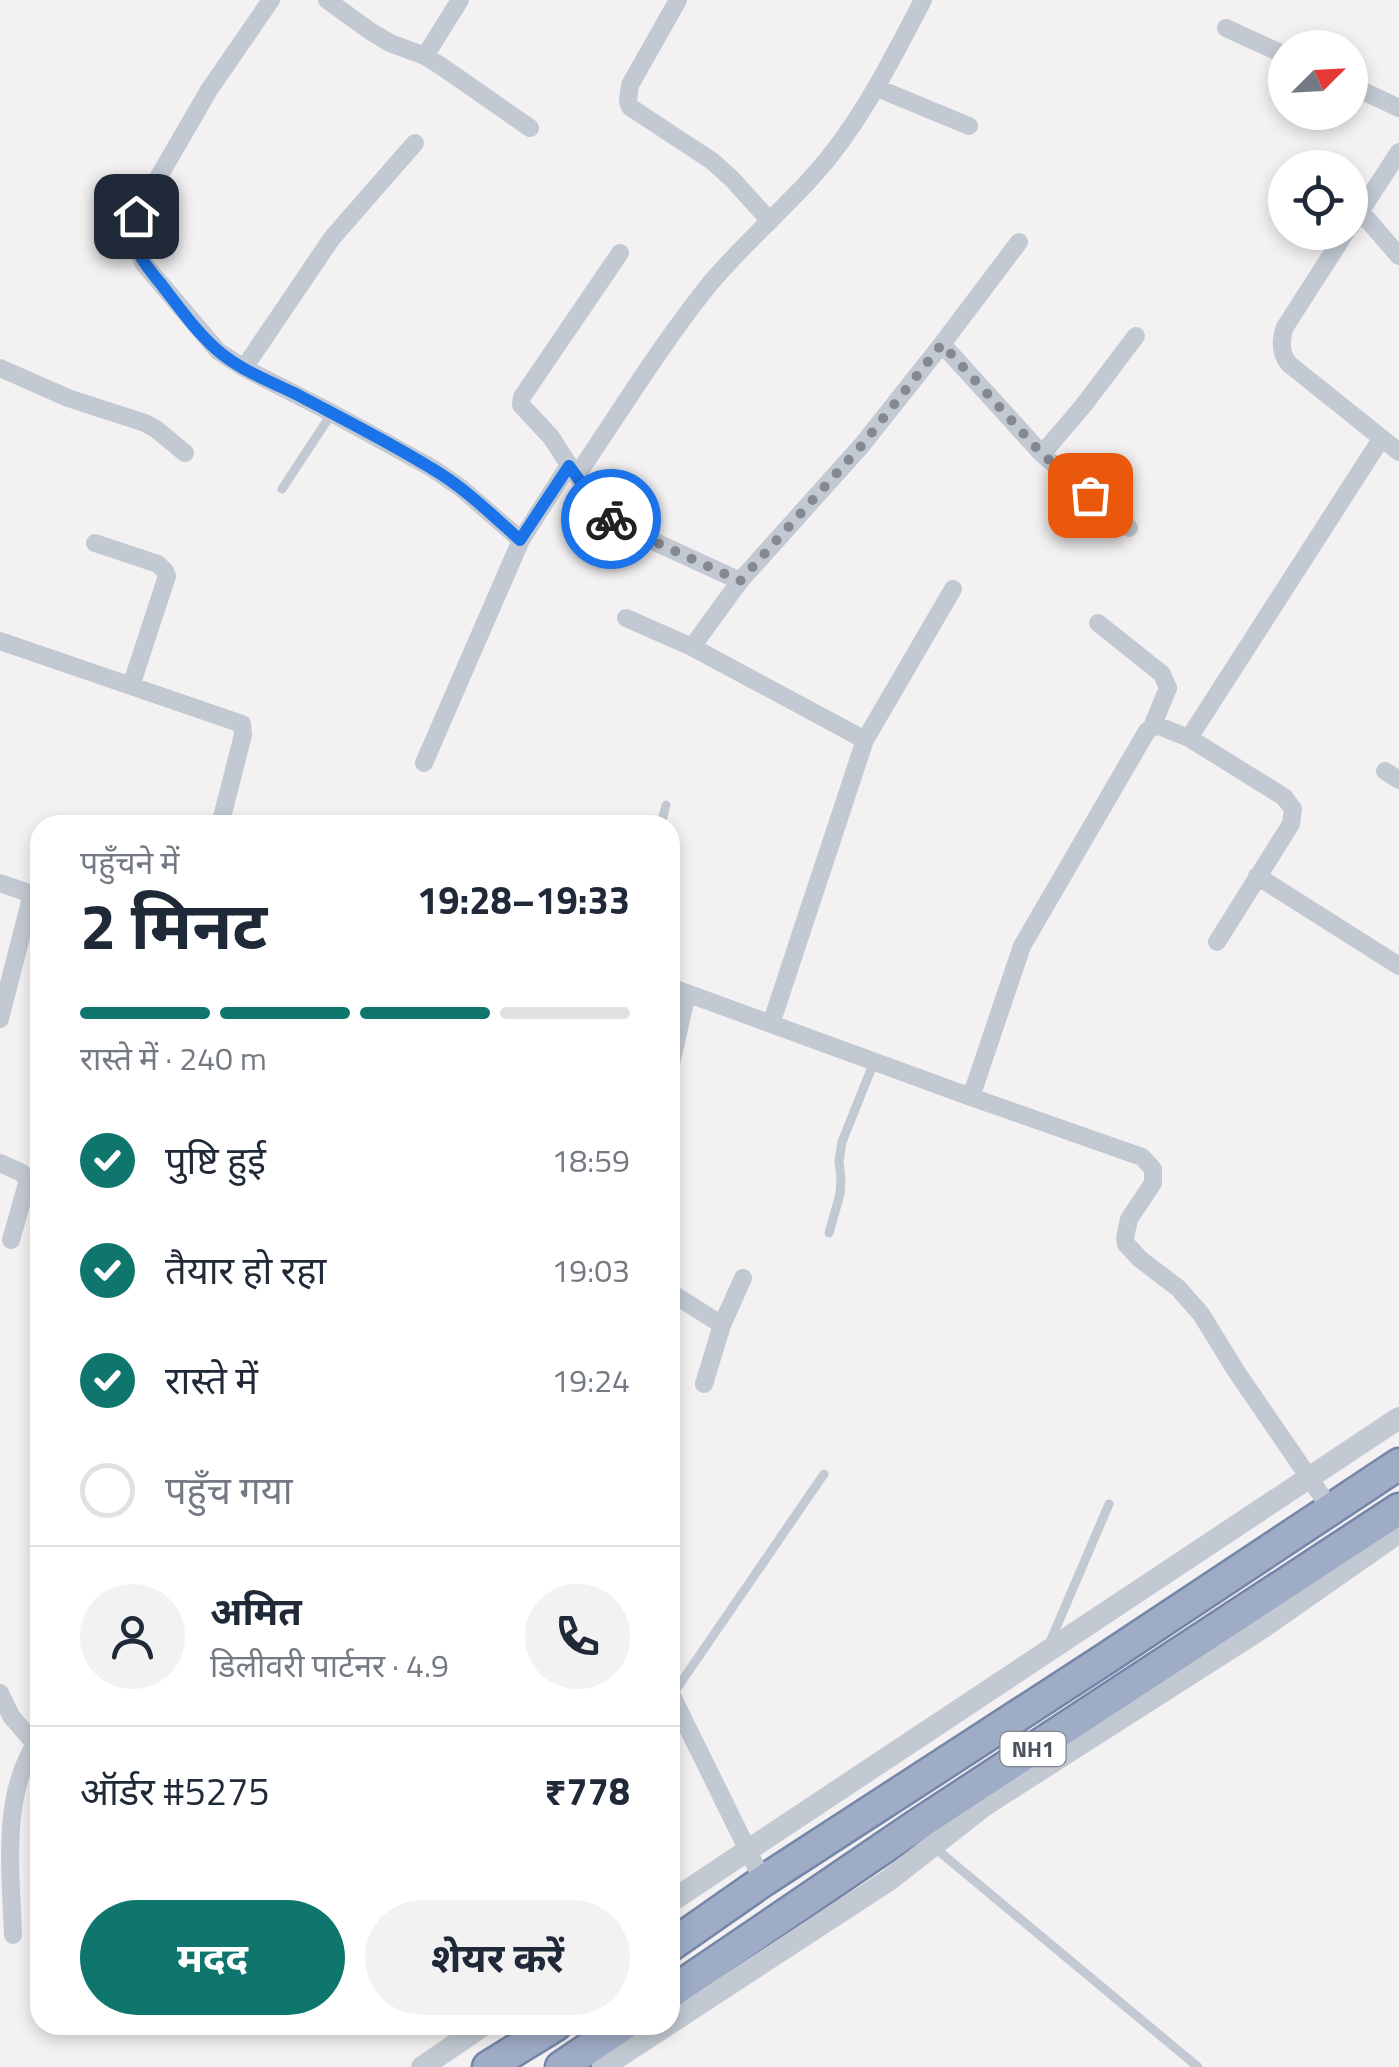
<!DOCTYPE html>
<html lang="hi">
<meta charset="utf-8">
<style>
body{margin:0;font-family:"Titillium Web","Noto Sans Devanagari",sans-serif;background:#f2f2f3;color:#1f2937;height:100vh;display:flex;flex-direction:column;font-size:38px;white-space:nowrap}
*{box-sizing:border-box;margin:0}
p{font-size:32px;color:#747a83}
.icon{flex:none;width:55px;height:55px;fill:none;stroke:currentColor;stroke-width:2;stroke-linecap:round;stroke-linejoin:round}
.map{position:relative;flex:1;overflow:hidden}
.panel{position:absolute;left:30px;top:815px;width:650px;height:1220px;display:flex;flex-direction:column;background:#fff;border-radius:30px;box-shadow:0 5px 15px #0003}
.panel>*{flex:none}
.needle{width:65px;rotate:66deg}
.buttons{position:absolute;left:1268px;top:30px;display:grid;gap:20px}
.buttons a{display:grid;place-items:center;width:100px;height:100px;border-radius:50%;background:#fff;box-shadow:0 5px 15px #0003;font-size:50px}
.pin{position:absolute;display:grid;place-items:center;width:85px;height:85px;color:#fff;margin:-42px;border-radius:20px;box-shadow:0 5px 15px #0006}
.courier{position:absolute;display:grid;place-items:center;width:100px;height:100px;margin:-50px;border:8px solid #1a73e8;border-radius:50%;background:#fff;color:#222;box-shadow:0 2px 12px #0007}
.summary em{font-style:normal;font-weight:700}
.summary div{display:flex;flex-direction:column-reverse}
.summary{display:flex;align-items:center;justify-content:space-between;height:170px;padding:0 50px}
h1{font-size:65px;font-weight:700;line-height:75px}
.bar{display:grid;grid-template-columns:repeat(4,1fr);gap:15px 10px;align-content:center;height:120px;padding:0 50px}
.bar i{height:12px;border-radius:8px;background:#e0e1e3}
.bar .active{background:#0f766e}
.bar p{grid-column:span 4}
.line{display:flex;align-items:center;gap:25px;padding:0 50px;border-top:2px solid #e0e1e3}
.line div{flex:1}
.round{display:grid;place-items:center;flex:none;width:105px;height:105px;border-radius:52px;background:#f2f2f3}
ol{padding:0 50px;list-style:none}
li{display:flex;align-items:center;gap:30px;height:110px}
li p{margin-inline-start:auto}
li .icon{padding:10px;border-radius:50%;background:#0f766e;color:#fff;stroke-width:4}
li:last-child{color:#747a83}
li i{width:55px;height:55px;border:5px solid #e0e1e3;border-radius:50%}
.action{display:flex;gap:20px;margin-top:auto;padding:20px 50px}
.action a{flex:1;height:115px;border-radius:60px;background:#0f766e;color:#fff;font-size:40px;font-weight:700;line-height:115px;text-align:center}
.action a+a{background:#f2f2f3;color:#1f2937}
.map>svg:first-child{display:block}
</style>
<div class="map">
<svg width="1399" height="2067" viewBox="0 0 1399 2067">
<rect width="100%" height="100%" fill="#f3f1f1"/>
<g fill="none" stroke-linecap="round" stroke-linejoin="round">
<!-- trunk casing -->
<g stroke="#7686a9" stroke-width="35">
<path id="trunk" d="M 670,1946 L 763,1881 L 1105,1659 L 1399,1464
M 670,1993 L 917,1825 L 1399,1509
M 488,2067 L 556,2025
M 561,2067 L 623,2025"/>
</g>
<!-- service -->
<path stroke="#c2c9d2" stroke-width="9" d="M 282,489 L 332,413
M 661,825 L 666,805
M 829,1233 L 840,1194 L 841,1179 L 839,1161 L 842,1142 L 874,1062
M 1050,1642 L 1109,1504
M 673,1694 L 824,1474
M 935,1848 L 1198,2067"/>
<!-- minor -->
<path stroke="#c2c9d2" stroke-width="18" d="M 271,0 L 209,90 L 136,216 C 130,234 136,247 144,264 L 218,351 L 244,368 L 332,413 L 432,468 L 461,488 L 521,540
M 327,0 L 370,31 L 390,43 L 425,56 L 441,66 L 530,128
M 678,0 L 630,85 L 628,101 L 630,107 L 712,161 L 732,179 L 770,221
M 1226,28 L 1285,55
M 425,56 L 460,0
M 1350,85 L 1399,108
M 877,88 L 969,126
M 1360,211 L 1399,256
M 1350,227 L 1399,152
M 1346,232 L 1285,327 C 1280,341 1280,353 1289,364 L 1399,452
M 620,253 L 522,397 L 521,405 L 551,437 L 569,465 L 606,515 L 629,530 L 740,581
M 942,344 L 1042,454 L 1129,528
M 0,368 L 68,398 L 145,423 L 156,429 L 185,453
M 244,368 L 332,238 L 415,143
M 1042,454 L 1083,406 L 1136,336
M 577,475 C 620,412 660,346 708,286 C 740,247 780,213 814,175 C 860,124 891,61 923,0
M 95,543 L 158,564 L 165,571 L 167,576 L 131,686
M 626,618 L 692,647 L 865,740
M 1098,623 L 1162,674 L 1168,688 L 1152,727
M 0,641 L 242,724 L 243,735 L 220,825
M 692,647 L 740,581 L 862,445 L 942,344 L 1019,242
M 1189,738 L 1381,439
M 424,763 L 521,540 L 569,465
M 1385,771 L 1399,780
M 1257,876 L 1399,966
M 0,883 L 40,897
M 670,987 L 971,1097 L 1142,1157 L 1153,1169 L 1153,1183 L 1129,1219 L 1125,1238 L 1126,1244 L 1140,1259 L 1178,1288 L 1201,1314 L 1236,1371 L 1330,1508
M 0,1019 L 32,894
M 771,1024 L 865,740 L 953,589
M 670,1068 L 687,993
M 971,1097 L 1022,946 L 1147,731 L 1156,725 L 1189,738 L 1284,797 L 1293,809 L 1291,824 L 1217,942
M 0,1163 L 22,1173 L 28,1180 L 11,1240
M 670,1292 L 722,1325
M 704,1384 L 722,1325 L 743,1278
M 670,1692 L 763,1881
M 0,1693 L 11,1716 L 35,1744
M 13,1935 C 11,1871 0,1791 40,1737"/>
<!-- tertiary -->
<path stroke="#c2c9d2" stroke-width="22" d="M 670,1902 L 1399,1418
M 670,2023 L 889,1880 L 985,1805 L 1262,1628 L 1399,1532
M 422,2067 L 484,2025
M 603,2067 L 667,2025"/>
<!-- trunk -->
<use href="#trunk" stroke="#9eacc6" stroke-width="30"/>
</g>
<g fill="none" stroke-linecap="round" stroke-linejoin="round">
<!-- done -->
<path stroke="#848991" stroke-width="10" stroke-dasharray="0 18" d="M 611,519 L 629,530 L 740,581 L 862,445 L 942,344 L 1042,454 L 1090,495"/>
<!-- route -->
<path stroke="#1a73e8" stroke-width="12" d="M 136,216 C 127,243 144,264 161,284 C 178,306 195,330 216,349 C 238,369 269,381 296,394 C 341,418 387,441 431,468 C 464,487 492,515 520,540 L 569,466 L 599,507 L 611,519"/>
</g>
<g text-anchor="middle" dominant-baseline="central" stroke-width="8" stroke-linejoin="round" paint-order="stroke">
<!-- shield labels -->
<rect fill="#fff" stroke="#80858e" stroke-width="2.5" x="1000.5" y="1732" width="65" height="34" rx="8"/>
<g font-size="22" font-weight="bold" fill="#49515d">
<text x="1033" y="1749">NH1</text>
</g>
</g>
</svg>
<div class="buttons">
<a><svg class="needle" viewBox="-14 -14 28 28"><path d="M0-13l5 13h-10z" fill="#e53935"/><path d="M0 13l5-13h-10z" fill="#747a83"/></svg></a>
<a><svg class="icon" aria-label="locate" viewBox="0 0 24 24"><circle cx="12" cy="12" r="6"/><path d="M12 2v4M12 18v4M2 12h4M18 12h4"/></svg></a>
</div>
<div class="pin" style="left:1090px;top:495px;background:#ea580c"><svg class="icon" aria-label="bag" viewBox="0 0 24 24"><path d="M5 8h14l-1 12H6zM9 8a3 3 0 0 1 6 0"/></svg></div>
<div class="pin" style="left:136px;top:216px;background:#1f2937"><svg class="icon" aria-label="home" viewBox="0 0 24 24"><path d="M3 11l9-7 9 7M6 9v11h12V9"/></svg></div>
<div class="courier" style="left:611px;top:519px"><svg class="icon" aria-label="bike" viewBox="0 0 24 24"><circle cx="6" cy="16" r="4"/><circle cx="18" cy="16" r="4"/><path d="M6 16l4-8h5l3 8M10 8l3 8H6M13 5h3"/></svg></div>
<section class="panel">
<div class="summary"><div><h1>2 मिनट</h1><p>पहुँचने में</p></div><em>19:28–19:33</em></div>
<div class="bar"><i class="active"></i><i class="active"></i><i class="active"></i><i></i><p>रास्ते में · 240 m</p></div>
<ol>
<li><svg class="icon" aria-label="check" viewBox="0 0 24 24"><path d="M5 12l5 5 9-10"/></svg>पुष्टि हुई<p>18:59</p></li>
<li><svg class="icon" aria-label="check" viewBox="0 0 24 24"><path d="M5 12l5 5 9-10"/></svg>तैयार हो रहा<p>19:03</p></li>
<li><svg class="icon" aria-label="check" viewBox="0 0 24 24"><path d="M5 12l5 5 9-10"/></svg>रास्ते में<p>19:24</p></li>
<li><i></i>पहुँच गया</li>
</ol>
<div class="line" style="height:180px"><a class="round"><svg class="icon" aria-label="person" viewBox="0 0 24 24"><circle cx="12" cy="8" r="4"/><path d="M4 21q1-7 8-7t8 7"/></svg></a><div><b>अमित</b><p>डिलीवरी पार्टनर · 4.9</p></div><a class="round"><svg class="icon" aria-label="phone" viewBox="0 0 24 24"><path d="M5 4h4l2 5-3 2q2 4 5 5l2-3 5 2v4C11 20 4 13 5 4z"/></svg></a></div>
<div class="line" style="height:130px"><div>ऑर्डर #5275</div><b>₹778</b></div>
<div class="action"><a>मदद</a><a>शेयर करें</a></div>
</section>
</div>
